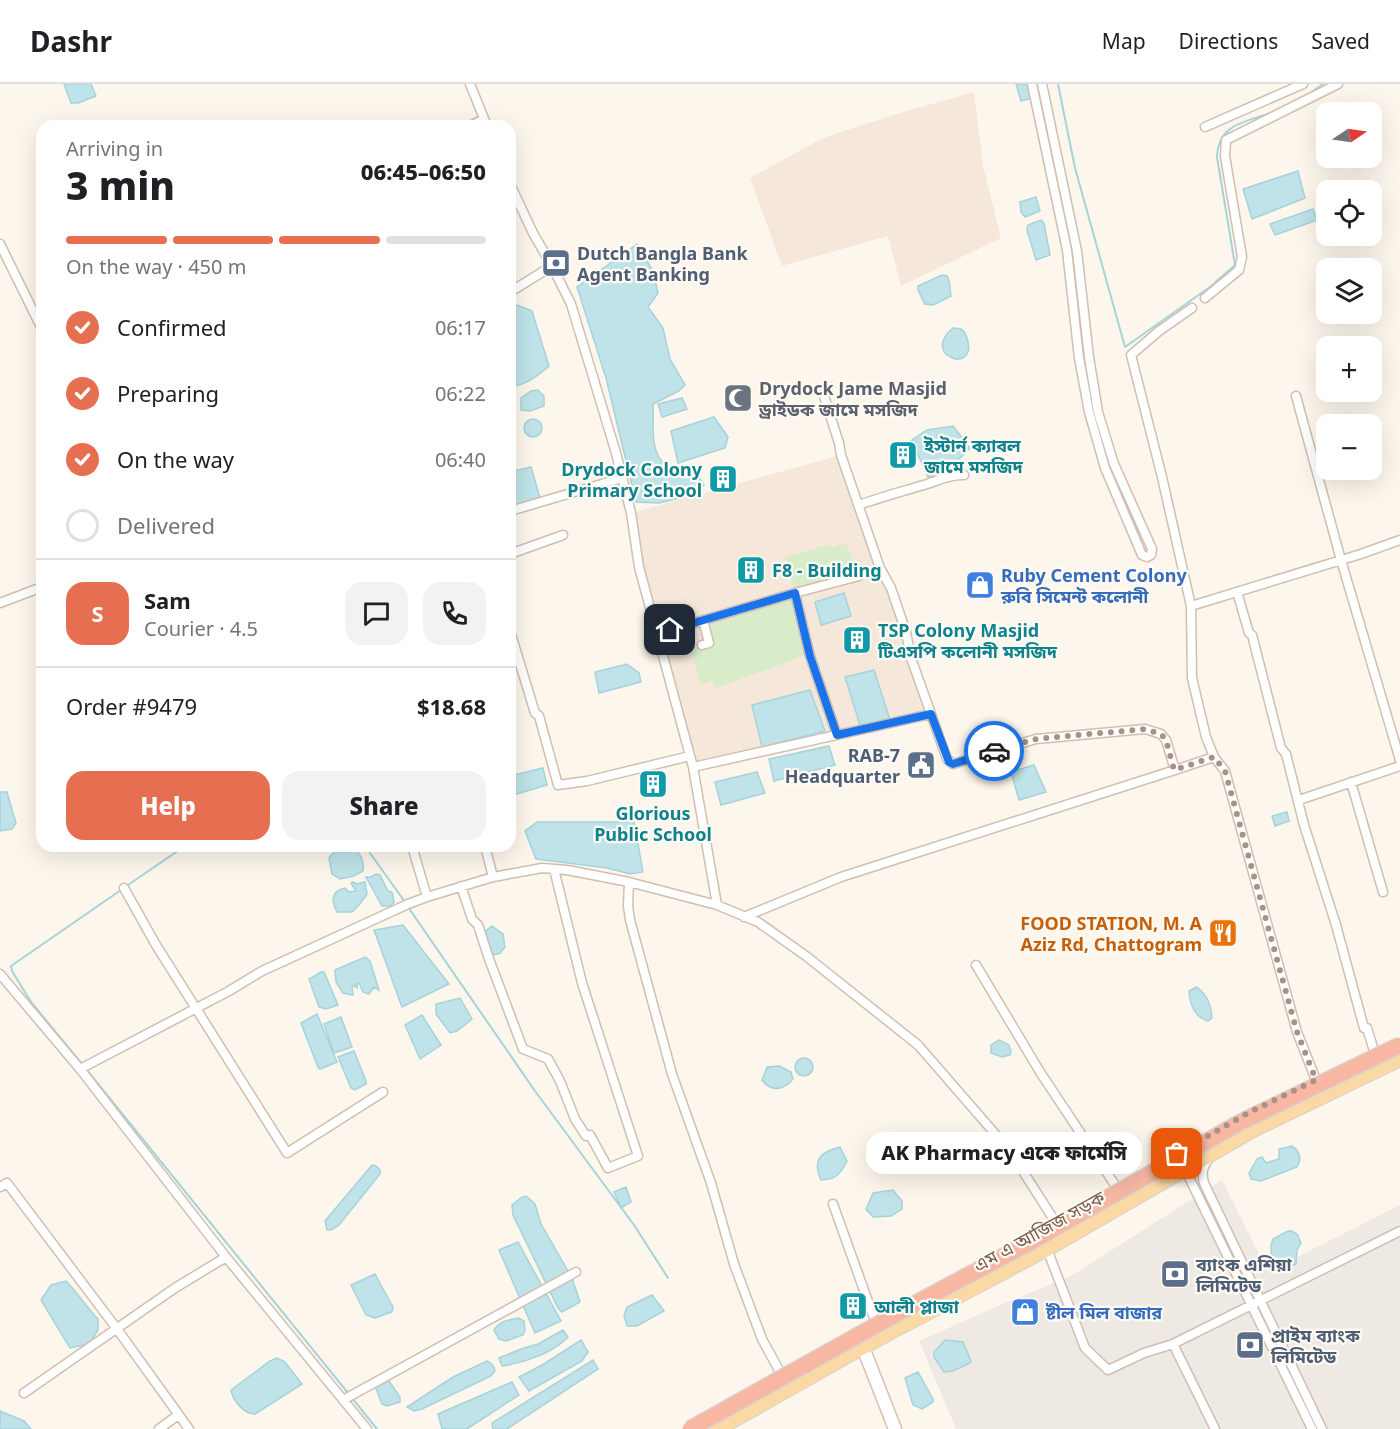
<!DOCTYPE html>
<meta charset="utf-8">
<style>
body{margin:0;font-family:"Noto Sans","Noto Sans Bengali",sans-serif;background:#f2f2f2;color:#202124;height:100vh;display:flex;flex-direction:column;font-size:22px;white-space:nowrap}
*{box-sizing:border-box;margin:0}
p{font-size:20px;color:#757577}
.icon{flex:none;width:33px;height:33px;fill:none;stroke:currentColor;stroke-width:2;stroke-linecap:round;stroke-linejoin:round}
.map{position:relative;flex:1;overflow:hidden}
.drawer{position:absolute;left:36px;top:36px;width:480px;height:732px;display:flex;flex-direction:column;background:#fff;border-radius:18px;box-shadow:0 6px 24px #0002}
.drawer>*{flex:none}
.needle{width:39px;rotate:77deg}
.controls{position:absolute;left:1316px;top:18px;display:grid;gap:12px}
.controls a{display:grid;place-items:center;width:66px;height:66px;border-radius:12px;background:#fff;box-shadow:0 6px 24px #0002;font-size:30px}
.pin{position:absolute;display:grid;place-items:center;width:51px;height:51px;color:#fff;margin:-26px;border-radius:12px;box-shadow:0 3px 9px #0006}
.courier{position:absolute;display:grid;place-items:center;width:60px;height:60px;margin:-30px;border:4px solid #1a73e8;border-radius:50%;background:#fff;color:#222;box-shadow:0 2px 8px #0007}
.bubble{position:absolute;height:42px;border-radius:18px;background:#fff;box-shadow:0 6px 24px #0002;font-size:20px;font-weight:800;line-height:42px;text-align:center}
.summary em{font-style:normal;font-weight:800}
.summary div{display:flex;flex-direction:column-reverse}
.summary{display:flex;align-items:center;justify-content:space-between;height:102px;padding:0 30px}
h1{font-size:39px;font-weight:800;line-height:45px}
.bar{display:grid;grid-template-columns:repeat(4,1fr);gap:9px 6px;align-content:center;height:72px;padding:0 30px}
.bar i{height:8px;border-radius:4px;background:#e0e0e0}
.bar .selected{background:#e76f51}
.bar p{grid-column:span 4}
.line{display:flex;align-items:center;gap:15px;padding:0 30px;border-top:2px solid #e0e0e0}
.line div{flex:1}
.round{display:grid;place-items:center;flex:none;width:63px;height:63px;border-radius:18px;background:#f2f2f2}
ol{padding:0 30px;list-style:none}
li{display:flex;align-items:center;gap:18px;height:66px}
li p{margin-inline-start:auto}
li .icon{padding:6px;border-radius:50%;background:#e76f51;color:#fff;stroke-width:4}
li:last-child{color:#757577}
li i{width:33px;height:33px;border:3px solid #e0e0e0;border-radius:50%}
.cta{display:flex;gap:12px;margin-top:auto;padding:12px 30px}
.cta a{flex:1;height:69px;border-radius:18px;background:#e76f51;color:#fff;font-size:24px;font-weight:800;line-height:69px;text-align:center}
.cta a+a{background:#f2f2f2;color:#202124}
header{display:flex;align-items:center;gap:36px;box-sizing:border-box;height:84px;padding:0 30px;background:#fff;border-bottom:2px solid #e0e0e0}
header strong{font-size:28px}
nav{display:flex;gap:33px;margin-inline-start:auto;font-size:21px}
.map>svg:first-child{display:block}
</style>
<header>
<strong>Dashr</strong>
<nav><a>Map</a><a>Directions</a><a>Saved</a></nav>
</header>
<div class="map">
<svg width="1400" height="1345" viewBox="0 0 1400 1345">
<rect width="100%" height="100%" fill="#fdf6ec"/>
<!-- residential -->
<path fill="#f5e8da" d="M 974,8 L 983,81 L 1001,154 L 901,202 L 888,152 L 782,182 L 750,94 L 823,54 L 893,31 Z
M 841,371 L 931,630 L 693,683 L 639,483 L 631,429 Z"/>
<!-- industrial -->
<path fill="#efe9e4" d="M 1222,1096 L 1268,1188 L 1400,1121 L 1400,1345 L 956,1345 L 919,1257 L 991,1225 L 1071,1192 Z"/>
<!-- green -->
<path fill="#d8ecc9" d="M 846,459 L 859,492 L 796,509 L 809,570 L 716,604 L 713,597 L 701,601 L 690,564 L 708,558 L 702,536 L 795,509 L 785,473 L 830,460 L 832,464 Z"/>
<!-- water -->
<path fill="#bfe3e8" stroke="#a5d3da" stroke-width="1.5" d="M 64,0 L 91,0 L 96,12 L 78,19 L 71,19 Z
M 1016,0 L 1028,0 L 1032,14 L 1021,17 Z
M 1298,87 L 1305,114 L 1252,135 L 1243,105 Z
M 1036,113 L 1040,127 L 1025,133 L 1021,128 L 1020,118 Z
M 1313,125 L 1317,136 L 1275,151 L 1270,140 Z
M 1041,136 L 1044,139 L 1050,171 L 1036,176 L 1027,146 L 1028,141 Z
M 637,160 L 653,187 L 658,209 L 648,223 L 663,244 L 670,275 L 685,301 L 679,307 L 653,320 C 654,333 652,347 654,358 C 657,383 677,391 699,393 L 704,401 L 692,411 L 659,419 L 636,418 L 606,294 L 577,203 Z
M 942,191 L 947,192 L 949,196 L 951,212 L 933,221 L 925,220 L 918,206 L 918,202 Z
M 517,221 L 532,227 L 549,282 C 539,291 524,303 510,302 L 510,223 Z
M 953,244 C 961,244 964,245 967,254 C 979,292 919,272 953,244 Z
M 538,306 L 544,312 L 544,322 L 530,327 L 521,326 L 521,314 L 531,307 Z
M 682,314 L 687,325 L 662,333 L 658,320 Z
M 714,333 L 728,353 L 725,364 L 678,379 L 671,347 Z
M524 344a9 9 0 1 1 18 0a9 9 0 1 1-18 0Z
M 953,342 L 970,364 C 958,378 945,387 928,393 L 919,373 L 909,358 L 927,346 Z
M 531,383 L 540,414 L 510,423 L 510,388 Z
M 844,509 L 851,532 L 821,541 L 815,518 Z
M 627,580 L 639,589 L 641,598 L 599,609 L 595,588 Z
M 874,586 L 890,636 L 860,641 L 845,593 Z
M 810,606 L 825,647 L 762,663 L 752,621 Z
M 829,662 L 835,681 L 774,697 L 769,675 Z
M 1034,681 L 1046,708 L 1019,716 L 1011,688 Z
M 543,684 L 547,701 L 510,712 L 510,692 Z
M 757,688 L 765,709 L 721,721 L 715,698 Z
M 0,708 L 7,708 L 16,739 L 12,745 L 0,747 Z
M 1287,728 L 1289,737 L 1275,742 L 1272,732 Z
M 537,738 L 634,738 L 643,788 L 630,790 L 607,784 L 536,775 L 525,747 Z
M 345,762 C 358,763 365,775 363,787 L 354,792 L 340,795 L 332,790 L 329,774 L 332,770 Z
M 376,790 L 380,791 L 388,807 L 392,808 L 394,818 L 391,822 L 382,822 L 366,793 L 371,793 Z
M 353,798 L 357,800 L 365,798 L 367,810 L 359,821 L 352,828 L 337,828 C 331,817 331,807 345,804 L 349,808 L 356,807 L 351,799 Z
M 403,841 L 449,900 L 402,923 L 374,846 Z
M 492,842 L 503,850 L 505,863 L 500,869 L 494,871 C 487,864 485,857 486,847 Z
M 365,873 L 370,877 L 379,906 L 374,903 L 369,910 L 363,908 L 359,899 L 357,900 L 357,904 L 354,901 L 352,903 L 353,911 L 343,909 L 336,898 L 335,886 Z
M 321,888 L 324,888 L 338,921 L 326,925 L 319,923 L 309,895 Z
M 1197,903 C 1208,912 1211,921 1212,934 L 1208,937 C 1194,933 1190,921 1189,907 Z
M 460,914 L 472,935 L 457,947 L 450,949 L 436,930 L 436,920 Z
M 317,930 L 337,978 L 320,985 L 318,983 L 301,939 Z
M 422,931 L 441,961 L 420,975 L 405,941 Z
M 341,933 L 352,963 L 334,969 L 324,940 Z
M 999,956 L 1009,961 L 1011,968 L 1010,971 L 1002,973 L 991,969 L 991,961 Z
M 354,967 L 366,997 L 366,1000 L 355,1006 L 351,1004 L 338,973 Z
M795 983a9 9 0 1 1 18 0a9 9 0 1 1-18 0Z
M 779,982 L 791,988 L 793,995 C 784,1006 771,1009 762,996 L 767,983 Z
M 1292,1062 C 1300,1067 1302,1076 1297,1083 L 1261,1097 L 1251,1095 L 1249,1089 L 1257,1075 L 1262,1073 L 1266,1079 L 1279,1075 L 1279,1065 Z
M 840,1063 L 847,1077 C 841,1089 836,1096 821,1096 C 812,1076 820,1068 840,1063 Z
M 372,1081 L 376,1082 L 380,1086 L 380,1090 L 339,1141 L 331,1146 L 327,1146 L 325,1137 Z
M 626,1103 L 631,1118 L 621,1124 L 614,1108 Z
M 893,1106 L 902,1117 L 902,1125 L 891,1132 L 873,1133 L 866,1125 L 873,1109 Z
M 526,1112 L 535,1120 L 541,1140 L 572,1194 L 580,1218 L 562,1228 L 558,1224 L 513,1131 L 512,1121 L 521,1114 Z
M 1288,1147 L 1292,1147 L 1297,1150 L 1301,1159 L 1297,1166 L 1296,1180 L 1285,1184 L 1278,1183 C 1271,1176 1269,1164 1273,1155 Z
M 518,1158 L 561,1237 L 535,1249 L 499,1166 Z
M 375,1190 L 393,1223 L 392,1228 L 375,1234 L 366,1231 L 351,1201 Z
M 66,1197 C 78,1209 86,1223 98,1235 L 98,1246 L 89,1260 L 70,1264 L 41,1216 L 51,1201 Z
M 652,1211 L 664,1227 L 637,1242 L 627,1242 L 624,1231 L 627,1223 Z
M 518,1234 L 524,1237 L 525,1246 L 523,1251 L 506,1257 L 499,1255 L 494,1246 C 500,1237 508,1236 518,1234 Z
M 563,1246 L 568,1253 C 553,1269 524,1279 502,1282 L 499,1274 L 521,1265 L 538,1260 Z
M 581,1256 L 588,1268 L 582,1277 L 529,1307 L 519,1293 L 544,1280 Z
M 945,1256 L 963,1258 L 971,1277 L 970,1279 L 953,1287 L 944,1288 L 934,1273 L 934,1268 Z
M 277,1274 L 285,1278 L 302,1300 L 255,1330 C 244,1330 233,1317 231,1306 L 270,1277 Z
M 593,1276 L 598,1285 L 507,1345 L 493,1345 L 492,1339 Z
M 487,1277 C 492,1279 494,1282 495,1287 L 491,1292 L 422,1325 L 414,1327 L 407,1323 L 453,1293 Z
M 918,1288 L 933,1315 L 933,1318 L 922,1325 L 913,1321 L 905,1294 Z
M 387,1294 L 400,1313 L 400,1318 L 387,1322 L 382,1320 L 375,1302 Z
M 512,1298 L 519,1311 L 467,1345 L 442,1345 L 438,1330 Z
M 0,1327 L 24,1337 L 31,1345 L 0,1345 Z"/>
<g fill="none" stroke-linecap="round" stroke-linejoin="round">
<!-- stream -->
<path stroke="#a5d3da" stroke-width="2" d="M 1058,0 L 1075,84 L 1125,263 L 1210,203 L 1235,181 L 1217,73 C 1218,40 1245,38 1271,29
M 1306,12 L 1323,0
M 365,762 L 405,818
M 125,803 L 185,762
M 408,823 L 535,1007 L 634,1141 L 668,1194
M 82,980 L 31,918 L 12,887 L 11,882 L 121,806
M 86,985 L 348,1309
M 352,1314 L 377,1345"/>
<!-- street casing -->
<g stroke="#d1beb0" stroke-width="11">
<path id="street" d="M 470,0 L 487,42
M 1032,0 L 1067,166 L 1079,274 L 1089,328 L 1105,384 L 1142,471 L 1147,473 L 1151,471 L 1152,465 L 1114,380 L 1098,328 L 1089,273 L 1077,167 L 1042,0
M 470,42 L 484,35
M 1205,43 L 1303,0
M 510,100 L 533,149 L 552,182 L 510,208
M 0,160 L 42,245
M 552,182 L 571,220 L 616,369 L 631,429 L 639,483 L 693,683 L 717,821 L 758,838 L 806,872 L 918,961 L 1010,1067 L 1056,1139
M 1205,214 L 1239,186 L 1242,173 L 1225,72 L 1226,56 L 1338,0
M 1192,224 L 1159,247 L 1131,271 L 1162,393 L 1191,522 L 1361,470 L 1400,456
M 823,309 L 839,359 L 841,371 L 880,484 L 891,504 L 906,548 L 911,574 L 931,630
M 1296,312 L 1341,476 L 1400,676
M 859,421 C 881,413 904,407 927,400 C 939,396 951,390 964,391
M 510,427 L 622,394
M 510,470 L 563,451
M 1237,508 L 1249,549 L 1252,551 L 1281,664 L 1286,670 L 1304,741 L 1336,841 L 1364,944 L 1367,944 L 1374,967
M 795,509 L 859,492
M 0,519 L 42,503
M 1191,522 L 1192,594 L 1206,653 L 1214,673
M 670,546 L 795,509 L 810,572 L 837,651
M 510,547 L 535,629 L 539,632 L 558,701 L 587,697 L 690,672
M 702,561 L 709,559 L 703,536
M 693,683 L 931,630 L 947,675 L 953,680 L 1036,655 L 1145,645 L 1161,650 L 1166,656 L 1175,686 L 1214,673 L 1225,687 L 1297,948 L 1316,996
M 1351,698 L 1383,808
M 1299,716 L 1400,682
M 412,762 L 427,813
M 485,762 L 493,793
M 629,798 L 628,822 L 630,836 L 672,990 L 711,1099 L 734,1180 L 762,1255 L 781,1290
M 461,802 L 472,835 L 478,841 L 489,875 L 523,965 L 548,975 L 560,997 L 575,1035 L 586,1052 L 590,1051 L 608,1084 L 638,1072 L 582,899 L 554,785
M 124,804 L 156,861 L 287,1069 L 383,1008
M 744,833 L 841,793 L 1175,686
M 976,881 L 1040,988 L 1117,1104
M 0,890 L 80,985 L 226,1173 L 367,1345
M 80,985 L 229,907 L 262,887 L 408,820 L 427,813 L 493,793 L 542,784 L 567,786 L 629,798 L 717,821
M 1210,1073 C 1203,1082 1201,1088 1204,1099 L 1322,1345
M 1183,1081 L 1312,1345
M 0,1103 L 7,1099 L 117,1245 L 189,1345
M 833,1120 L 875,1237
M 1047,1165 L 1085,1264 L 1108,1286 L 1144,1269 L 1173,1260 L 1400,1147
M 1173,1260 L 1215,1345
M 24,1309 L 175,1204 L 226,1173
M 343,1316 L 576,1188
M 159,1345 L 178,1331"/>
</g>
<!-- secondary casing -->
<g stroke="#d6c0b0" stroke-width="15">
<path id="secondary" d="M 860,1256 L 895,1345"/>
</g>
<!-- primary casing -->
<g stroke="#dad1cd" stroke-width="16">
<path id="primary" d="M 718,1345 L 863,1263 L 1047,1165 L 1253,1046 L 1400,975"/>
</g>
<!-- street -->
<use href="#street" stroke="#fff" stroke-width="8"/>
<!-- secondary -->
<use href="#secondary" stroke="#fff" stroke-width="12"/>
<!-- primary -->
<use href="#primary" stroke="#fbd9a5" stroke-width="14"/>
<!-- highway-bridge casing -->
<g stroke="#dad1cd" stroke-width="18" stroke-linecap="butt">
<path id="highway-bridge" d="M 690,1345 L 918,1218 L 1027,1160 L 1239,1039 L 1400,961"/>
</g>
<!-- highway-bridge -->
<use href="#highway-bridge" stroke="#f7b7a3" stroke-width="15"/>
</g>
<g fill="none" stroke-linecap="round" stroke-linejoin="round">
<!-- done -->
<path stroke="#a89285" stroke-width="6" stroke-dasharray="0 10.8" d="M 994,667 L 1036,655 L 1145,645 L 1161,650 L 1166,656 L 1174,686 L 1214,673 L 1225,687 L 1297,948 L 1316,996 L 1248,1029 L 1177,1070"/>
<!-- route -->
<path stroke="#1a73e8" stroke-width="8" d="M 670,546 L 795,509 L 810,572 L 837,651 L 931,630 L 949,678 L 953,680 L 994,667"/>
</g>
<!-- icons -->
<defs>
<g id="bank-square" transform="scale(1.5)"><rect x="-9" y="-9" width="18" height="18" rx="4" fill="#5c6f8a" stroke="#fffaf3"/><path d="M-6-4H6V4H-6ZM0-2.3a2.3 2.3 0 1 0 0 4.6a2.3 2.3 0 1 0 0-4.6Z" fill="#fff"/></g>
<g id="mosque-square" transform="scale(1.5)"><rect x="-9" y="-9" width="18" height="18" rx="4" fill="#6b7280" stroke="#fffaf3"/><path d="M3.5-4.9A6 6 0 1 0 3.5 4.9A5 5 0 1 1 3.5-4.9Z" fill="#fff"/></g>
<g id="building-square" transform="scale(1.5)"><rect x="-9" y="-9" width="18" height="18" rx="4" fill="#0f9aa8" stroke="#fffaf3"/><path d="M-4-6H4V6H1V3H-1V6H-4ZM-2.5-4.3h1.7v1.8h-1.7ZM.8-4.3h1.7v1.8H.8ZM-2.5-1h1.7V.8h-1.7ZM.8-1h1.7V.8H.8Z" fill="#fff"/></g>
<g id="shop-square" transform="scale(1.5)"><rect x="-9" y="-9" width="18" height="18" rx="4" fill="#3f7fe0" stroke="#fffaf3"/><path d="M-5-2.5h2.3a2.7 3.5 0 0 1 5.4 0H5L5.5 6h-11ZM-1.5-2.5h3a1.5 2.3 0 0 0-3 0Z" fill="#fff"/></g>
<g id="civic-square" transform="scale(1.5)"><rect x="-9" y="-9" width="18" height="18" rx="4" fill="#5c6f8a" stroke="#fffaf3"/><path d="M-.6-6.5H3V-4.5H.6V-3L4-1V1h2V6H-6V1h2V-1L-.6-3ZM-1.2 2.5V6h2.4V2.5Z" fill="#fff"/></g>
<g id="restaurant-square" transform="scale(1.5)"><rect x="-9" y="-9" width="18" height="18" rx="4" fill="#e8710a" stroke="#fffaf3"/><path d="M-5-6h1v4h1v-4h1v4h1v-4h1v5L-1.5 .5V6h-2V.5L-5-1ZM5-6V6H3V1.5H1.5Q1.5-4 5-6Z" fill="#fff"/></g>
</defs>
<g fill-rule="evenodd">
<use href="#bank-square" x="556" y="179"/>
<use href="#mosque-square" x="738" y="314"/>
<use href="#building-square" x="903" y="371"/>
<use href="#building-square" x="723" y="395"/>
<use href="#building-square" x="751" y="486"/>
<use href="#shop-square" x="980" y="501"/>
<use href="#building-square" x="857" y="556"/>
<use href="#civic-square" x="921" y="681"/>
<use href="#building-square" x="653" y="700"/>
<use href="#restaurant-square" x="1223" y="849"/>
<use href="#bank-square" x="1175" y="1190"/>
<use href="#building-square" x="853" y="1222"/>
<use href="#shop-square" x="1025" y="1228"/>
<use href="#bank-square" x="1250" y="1261"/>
</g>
<g text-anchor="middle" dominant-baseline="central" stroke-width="4.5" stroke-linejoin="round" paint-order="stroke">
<!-- service labels -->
<g font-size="18" font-weight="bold" fill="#4e5e75" stroke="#fffaf3" text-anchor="start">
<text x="577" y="169">Dutch Bangla Bank<tspan x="577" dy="21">Agent Banking</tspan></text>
<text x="900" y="671" text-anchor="end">RAB-7<tspan x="900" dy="21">Headquarter</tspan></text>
<text x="1196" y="1180">ব্যাংক এশিয়া<tspan x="1196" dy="21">লিমিটেড</tspan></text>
<text x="1271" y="1251">প্রাইম ব্যাংক<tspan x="1271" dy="21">লিমিটেড</tspan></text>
</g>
<!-- worship labels -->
<g font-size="18" font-weight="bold" fill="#5b616d" stroke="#fffaf3" text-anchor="start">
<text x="759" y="304">Drydock Jame Masjid<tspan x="759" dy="21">ড্রাইডক জামে মসজিদ</tspan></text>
</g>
<!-- culture labels -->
<g font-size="18" font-weight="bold" fill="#0d838f" stroke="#fffaf3" text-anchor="start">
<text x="924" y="361">ইস্টার্ন ক্যাবল<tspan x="924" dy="21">জামে মসজিদ</tspan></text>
<text x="702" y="385" text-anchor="end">Drydock Colony<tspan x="702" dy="21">Primary School</tspan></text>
<text x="772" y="486">F8 - Building</text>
<text x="878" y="546">TSP Colony Masjid<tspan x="878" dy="21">টিএসপি কলোনী মসজিদ</tspan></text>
<text x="653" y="729" text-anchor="middle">Glorious<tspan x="653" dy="21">Public School</tspan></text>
<text x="874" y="1222">আলী প্লাজা</text>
</g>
<!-- shop labels -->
<g font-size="18" font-weight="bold" fill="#366cbe" stroke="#fffaf3" text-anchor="start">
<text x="1001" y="491">Ruby Cement Colony<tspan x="1001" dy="21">রুবি সিমেন্ট কলোনী</tspan></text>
<text x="1046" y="1228">ষ্টীল মিল বাজার</text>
</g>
<!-- food labels -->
<g font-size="18" font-weight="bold" fill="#c56008" stroke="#fffaf3" text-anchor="end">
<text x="1202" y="839">FOOD STATION, M. A<tspan x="1202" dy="21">Aziz Rd, Chattogram</tspan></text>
</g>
<!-- street labels -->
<g font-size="18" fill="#7a5c4d" stroke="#fffaf3">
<text transform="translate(1039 1147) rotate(-29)">এম এ আজিজ সড়ক</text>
</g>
</g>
</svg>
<div class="controls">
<a><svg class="needle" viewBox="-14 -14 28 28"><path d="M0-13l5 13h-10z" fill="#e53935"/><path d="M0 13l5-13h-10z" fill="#757577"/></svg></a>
<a><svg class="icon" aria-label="locate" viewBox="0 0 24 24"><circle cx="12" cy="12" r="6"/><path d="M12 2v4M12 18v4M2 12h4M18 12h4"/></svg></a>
<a><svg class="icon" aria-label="layers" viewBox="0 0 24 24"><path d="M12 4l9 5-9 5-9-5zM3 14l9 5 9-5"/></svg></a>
<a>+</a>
<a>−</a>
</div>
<div class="pin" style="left:1177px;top:1070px;background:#ea580c"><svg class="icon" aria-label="bag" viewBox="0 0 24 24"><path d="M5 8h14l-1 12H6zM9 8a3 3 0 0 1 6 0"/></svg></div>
<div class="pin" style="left:670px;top:546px;background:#1f2937"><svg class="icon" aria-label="home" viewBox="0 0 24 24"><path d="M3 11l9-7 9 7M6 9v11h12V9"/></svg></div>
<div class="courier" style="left:994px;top:667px"><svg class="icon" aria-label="car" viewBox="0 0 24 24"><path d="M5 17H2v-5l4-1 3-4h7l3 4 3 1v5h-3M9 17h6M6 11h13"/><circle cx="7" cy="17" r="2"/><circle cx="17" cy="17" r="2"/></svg></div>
<div class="bubble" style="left:866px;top:1048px;width:276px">AK Pharmacy একে ফার্মেসি</div>
<section class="drawer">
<div class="summary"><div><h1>3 min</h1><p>Arriving in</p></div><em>06:45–06:50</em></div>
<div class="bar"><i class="selected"></i><i class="selected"></i><i class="selected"></i><i></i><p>On the way · 450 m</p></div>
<ol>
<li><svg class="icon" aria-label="check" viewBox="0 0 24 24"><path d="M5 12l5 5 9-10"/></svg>Confirmed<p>06:17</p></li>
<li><svg class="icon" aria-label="check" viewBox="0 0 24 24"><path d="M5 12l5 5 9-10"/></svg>Preparing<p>06:22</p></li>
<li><svg class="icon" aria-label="check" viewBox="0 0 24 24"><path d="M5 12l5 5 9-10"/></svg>On the way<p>06:40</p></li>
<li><i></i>Delivered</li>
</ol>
<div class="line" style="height:108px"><b class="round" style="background:#e76f51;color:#fff">S</b><div><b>Sam</b><p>Courier · 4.5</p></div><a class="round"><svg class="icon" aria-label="chat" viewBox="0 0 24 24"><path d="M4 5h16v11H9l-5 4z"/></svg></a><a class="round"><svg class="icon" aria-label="phone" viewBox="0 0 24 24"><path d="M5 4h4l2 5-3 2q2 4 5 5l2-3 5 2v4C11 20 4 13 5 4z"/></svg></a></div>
<div class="line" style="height:78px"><div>Order #9479</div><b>$18.68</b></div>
<div class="cta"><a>Help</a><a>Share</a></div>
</section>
</div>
